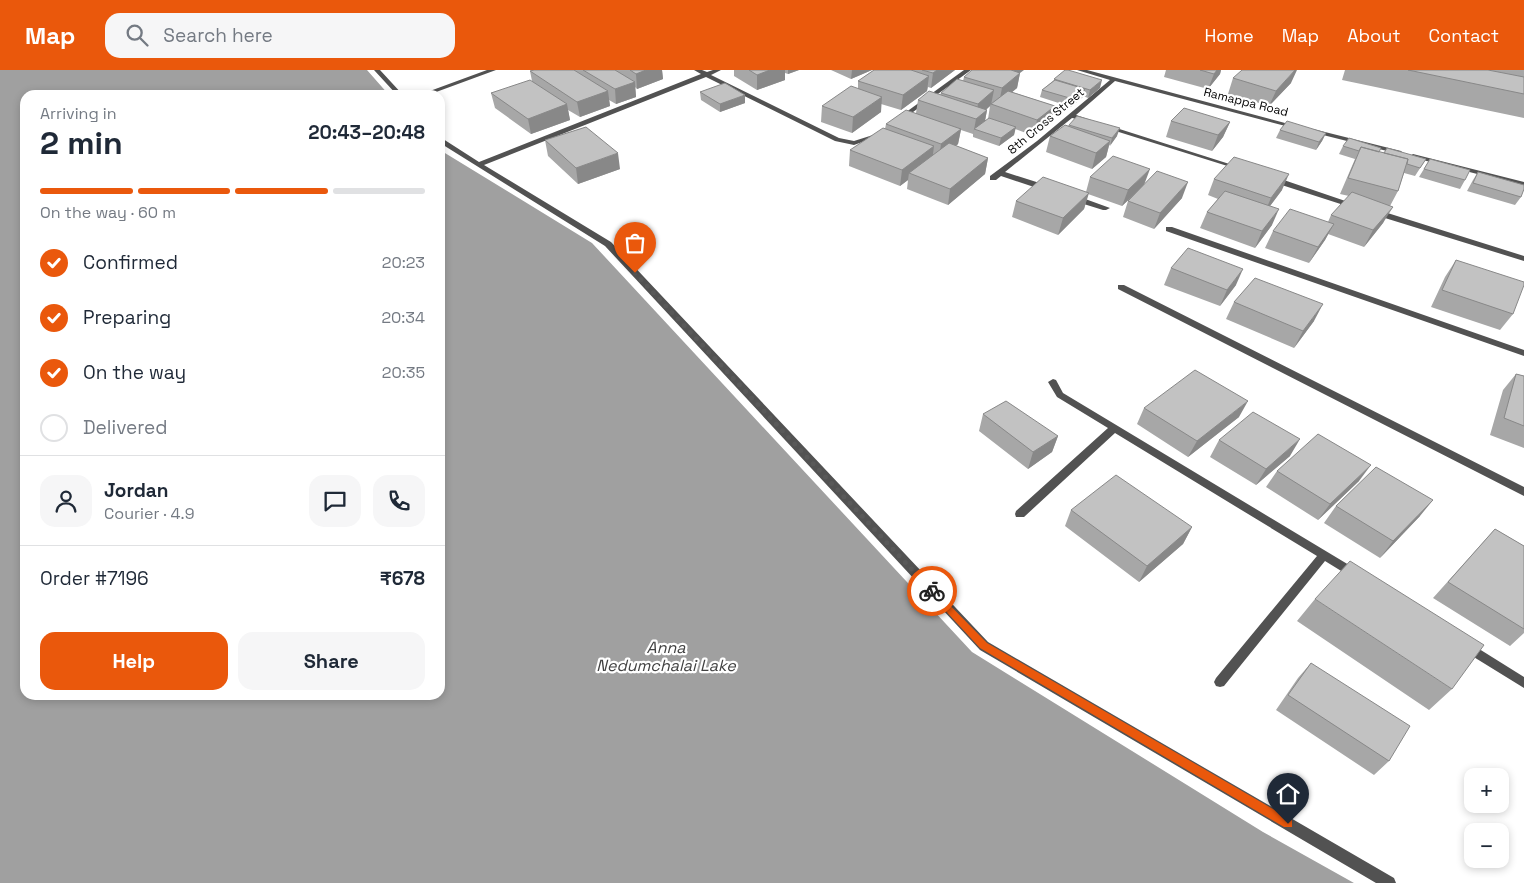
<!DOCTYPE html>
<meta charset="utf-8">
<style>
body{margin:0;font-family:"Space Grotesk",sans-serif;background:#f6f6f7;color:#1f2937;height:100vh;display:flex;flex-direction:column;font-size:19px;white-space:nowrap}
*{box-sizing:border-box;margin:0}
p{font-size:16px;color:#747a83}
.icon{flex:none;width:28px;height:28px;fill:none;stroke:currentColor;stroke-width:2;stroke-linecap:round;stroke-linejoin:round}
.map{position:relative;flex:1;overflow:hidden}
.panel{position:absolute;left:20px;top:20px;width:425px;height:610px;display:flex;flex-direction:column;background:#fff;border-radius:15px;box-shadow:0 2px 8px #0003}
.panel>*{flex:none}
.fabs{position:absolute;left:1464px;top:698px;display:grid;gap:10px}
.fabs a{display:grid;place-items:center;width:45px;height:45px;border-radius:10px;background:#fff;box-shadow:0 2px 8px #0003;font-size:25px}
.pin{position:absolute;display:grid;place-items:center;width:42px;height:42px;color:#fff;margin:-51px -21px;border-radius:50% 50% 50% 0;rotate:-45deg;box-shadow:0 0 5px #0007}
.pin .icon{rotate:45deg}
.courier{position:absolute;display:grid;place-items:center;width:50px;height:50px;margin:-25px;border:4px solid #ea580c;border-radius:50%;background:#fff;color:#222;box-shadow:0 1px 6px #0007}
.summary em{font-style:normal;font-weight:800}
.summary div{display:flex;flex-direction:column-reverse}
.summary{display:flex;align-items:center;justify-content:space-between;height:85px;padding:0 20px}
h1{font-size:32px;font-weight:800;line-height:38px}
.bar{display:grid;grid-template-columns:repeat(4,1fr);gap:8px 5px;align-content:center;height:60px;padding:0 20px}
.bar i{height:6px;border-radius:4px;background:#e0e1e3}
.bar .active{background:#ea580c}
.bar p{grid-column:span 4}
.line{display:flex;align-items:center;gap:12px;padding:0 20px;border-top:1px solid #e0e1e3}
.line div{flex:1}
.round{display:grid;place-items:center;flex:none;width:52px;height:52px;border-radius:15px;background:#f6f6f7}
ol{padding:0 20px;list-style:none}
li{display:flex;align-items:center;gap:15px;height:55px}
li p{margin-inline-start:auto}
li .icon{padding:5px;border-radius:50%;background:#ea580c;color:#fff;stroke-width:4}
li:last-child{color:#747a83}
li i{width:28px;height:28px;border:2px solid #e0e1e3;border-radius:50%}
.primary-button{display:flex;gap:10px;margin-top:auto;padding:10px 20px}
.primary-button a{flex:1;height:58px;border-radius:15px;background:#ea580c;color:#fff;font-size:20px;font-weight:800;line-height:58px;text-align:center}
.primary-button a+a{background:#f6f6f7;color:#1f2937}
header{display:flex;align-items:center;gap:30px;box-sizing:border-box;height:70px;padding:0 25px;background:#ea580c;color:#fff}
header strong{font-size:24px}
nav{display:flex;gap:28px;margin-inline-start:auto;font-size:18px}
.search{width:350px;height:45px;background:#f6f6f7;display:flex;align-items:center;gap:12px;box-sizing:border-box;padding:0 18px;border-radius:15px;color:#747a83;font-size:19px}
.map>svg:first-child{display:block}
</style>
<header>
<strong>Map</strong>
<div class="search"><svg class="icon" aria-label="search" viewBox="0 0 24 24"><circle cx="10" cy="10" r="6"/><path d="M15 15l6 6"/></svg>Search here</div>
<nav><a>Home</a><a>Map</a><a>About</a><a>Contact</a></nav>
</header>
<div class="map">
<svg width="1524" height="813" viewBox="0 0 1524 813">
<rect width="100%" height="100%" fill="#fff"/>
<!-- water -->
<path fill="#a0a0a0" d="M 0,0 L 367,0 L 389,25 L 25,25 L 25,625 L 440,625 L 440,80 L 592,173 L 972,582 L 1263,762 L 1354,813 L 0,813 Z"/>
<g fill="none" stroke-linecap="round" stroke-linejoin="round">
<!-- minor -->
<path fill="#525252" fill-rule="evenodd" d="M 374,0 L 380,0 L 403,25 L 397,25 Z
M 487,0 L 496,0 L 428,25 L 419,25 Z
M 694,0 L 702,0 L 707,2 L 713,0 L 721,0 L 711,5 L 839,68 L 854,71 L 873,65 L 876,67 L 854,75 L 835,71 L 706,7 L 484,95 L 611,172 L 988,572 L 1394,808 L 1396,813 L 1376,813 L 980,580 L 605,176 L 440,73 L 440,67 L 479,92 L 701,4 Z
M 964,0 L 971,0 L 902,50 L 898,50 L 898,48 Z
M 1077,0 L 1087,0 L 1300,57 L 1297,59 L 1115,11 L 1076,45 L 1091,50 L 1091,52 L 1072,48 L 1005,102 L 1049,116 L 1049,120 L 1043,120 L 1001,106 L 996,110 L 990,110 L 990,106 L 1037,71 L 1110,10 Z
M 1106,56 L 1110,56 L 1242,98 L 1237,99 L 1106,58 Z
M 1313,59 L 1401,81 L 1402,82 L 1399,84 L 1311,62 L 1311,60 Z
M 1413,84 L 1524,112 L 1524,116 L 1411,87 L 1410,86 Z
M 1269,107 L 1275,107 L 1360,136 L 1356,138 L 1353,138 L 1269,111 Z
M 1071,126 L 1077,126 L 1110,138 L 1106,140 L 1103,140 L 1071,130 Z
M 1372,140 L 1378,140 L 1524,186 L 1524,191 L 1372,144 Z
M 1166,157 L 1172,157 L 1524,280 L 1524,286 L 1166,161 Z
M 1118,215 L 1124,215 L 1524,417 L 1524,426 L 1118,219 Z
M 1053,309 L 1056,310 L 1063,323 L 1359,501 L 1360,504 L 1359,507 L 1355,508 L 1351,507 L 1325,491 L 1224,616 L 1220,617 L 1216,616 L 1214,612 L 1216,608 L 1317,486 L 1115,363 L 1024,447 L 1016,447 L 1015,444 L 1016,441 L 1108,358 L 1057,327 L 1048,312 Z
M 1468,572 L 1524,607 L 1524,618 L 1464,581 L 1462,577 L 1464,573 Z"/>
</g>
<!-- wall -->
<path fill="#a7a7a7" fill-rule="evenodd" d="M 534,0 L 662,0 L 663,9 L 637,19 L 635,17 L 636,27 L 616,34 L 609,30 L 610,36 L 580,47 L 568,40 L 570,50 L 531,64 L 495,38 L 491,23 L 532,11 L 530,1 Z
M 734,0 L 799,0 L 788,4 L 785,3 L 785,10 L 757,20 L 734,6 Z
M 831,0 L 872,0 L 851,9 Z
M 874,0 L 955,0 L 931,18 L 928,17 L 927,21 L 901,40 L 881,34 L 881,42 L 852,63 L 821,52 L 822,36 L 858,19 L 858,11 Z
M 1166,0 L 1221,0 L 1220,4 L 1208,19 L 1164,7 Z
M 1345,0 L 1524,0 L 1524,48 L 1342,10 Z
M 1020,3 L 1017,18 L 1012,22 L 1055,36 L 1051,52 L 1034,66 L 1015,59 L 1014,65 L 999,76 L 973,67 L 973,64 L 961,60 L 958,74 L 956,76 L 988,88 L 985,104 L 948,135 L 907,119 L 908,110 L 900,116 L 849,96 L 850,80 L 885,59 L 886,54 L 916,43 L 918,30 L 940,25 L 941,23 L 963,11 L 964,7 ZM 990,36 L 988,49 L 985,51 L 987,40 L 986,40 Z
M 1233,8 L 1291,13 L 1269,36 L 1228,24 Z
M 1054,9 L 1100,18 L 1088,28 L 1083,26 L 1071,37 L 1040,27 L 1042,20 L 1054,10 Z
M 700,22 L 745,33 L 720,42 L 701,30 Z
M 1171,51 L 1230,52 L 1223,67 L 1212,81 L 1166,67 Z
M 1069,55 L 1117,66 L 1109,76 L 1106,87 L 1092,99 L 1046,82 L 1050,66 Z
M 1280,60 L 1326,63 L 1322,71 L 1316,80 L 1276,68 Z
M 545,70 L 620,99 L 578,114 L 548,86 Z
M 1343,76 L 1426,89 L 1415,106 L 1404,103 L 1398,121 L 1390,136 L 1383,153 L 1364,177 L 1328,164 L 1325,170 L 1309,193 L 1265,178 L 1273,161 L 1328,152 L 1331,145 L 1349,126 L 1340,124 L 1355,89 L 1339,84 Z
M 1430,89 L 1465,110 L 1460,119 L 1419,107 Z
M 1478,102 L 1521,127 L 1515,135 L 1467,121 L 1473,110 Z
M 1090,107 L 1144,114 L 1182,128 L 1154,159 L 1123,147 L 1128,131 L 1140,119 L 1122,136 L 1088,124 L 1084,139 L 1058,165 L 1012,147 L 1016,131 L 1086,122 Z
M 1214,109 L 1282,120 L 1270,136 L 1272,155 L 1255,178 L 1200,158 L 1207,142 L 1218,129 L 1208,125 Z
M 1456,190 L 1513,244 L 1500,260 L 1431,237 L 1445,207 Z
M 1171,198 L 1236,215 L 1220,236 L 1164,215 Z
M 1234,232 L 1314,251 L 1294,278 L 1226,249 Z
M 1516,304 L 1524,306 L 1524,378 L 1490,365 L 1503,320 Z
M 1144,338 L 1239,347 L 1188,387 L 1137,354 Z
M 983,344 L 1058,366 L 1052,382 L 1028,399 L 979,361 Z
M 1219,370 L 1290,386 L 1256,415 L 1210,387 Z
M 1277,401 L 1359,411 L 1318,450 L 1266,417 Z
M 1336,436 L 1420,446 L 1380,488 L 1324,453 Z
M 1071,440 L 1192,457 L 1183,474 L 1139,512 L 1065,456 Z
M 1495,459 L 1524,476 L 1524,563 L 1510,576 L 1433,528 Z
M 1315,529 L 1452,619 L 1429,640 L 1297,551 Z
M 1311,593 L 1389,691 L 1374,705 L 1276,640 L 1298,608 Z"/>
<!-- shaded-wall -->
<path fill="#888" d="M 646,0 L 662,0 L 663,9 L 637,19 L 636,4 Z
M 770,0 L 785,0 L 785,10 L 757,20 L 757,5 Z
M 788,0 L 799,0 L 788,4 Z
M 852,0 L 872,0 L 851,9 Z
M 937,0 L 955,0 L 931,18 L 933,3 Z
M 1010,0 L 1024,0 L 1008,12 Z
M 1217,0 L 1221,0 L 1220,4 L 1208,19 L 1214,4 Z
M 1295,0 L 1297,0 L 1291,13 L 1269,36 L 1276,21 Z
M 1020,3 L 1017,18 L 999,33 L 1002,18 Z
M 929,6 L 927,21 L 901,40 L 903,25 Z
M 1102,10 L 1100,18 L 1088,28 L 1090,20 Z
M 635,12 L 636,27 L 616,34 L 615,19 Z
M 1085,19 L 1083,27 L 1071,37 L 1073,29 Z
M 994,20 L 991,35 L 991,34 L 990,36 L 975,49 L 978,34 Z
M 608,21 L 610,36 L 580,47 L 577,32 Z
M 745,25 L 745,33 L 720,42 L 720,34 Z
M 882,27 L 881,42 L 852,63 L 853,47 Z
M 567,34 L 570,50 L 531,64 L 528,49 Z
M 1055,36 L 1051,52 L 1034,66 L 1037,50 Z
M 987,40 L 984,56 L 974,59 L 973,65 L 976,49 Z
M 1230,52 L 1223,67 L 1212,81 L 1218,65 Z
M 1016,57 L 1014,65 L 999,76 L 1001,68 Z
M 1120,58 L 1117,66 L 1110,76 L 1112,68 Z
M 961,59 L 958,74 L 939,89 L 941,74 Z
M 1326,63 L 1322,71 L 1316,80 L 1319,72 Z
M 1110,71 L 1106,87 L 1092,99 L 1096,83 Z
M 934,76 L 932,92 L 909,103 L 908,110 L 900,116 L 902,100 Z
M 618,83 L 620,99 L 578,114 L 576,98 Z
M 988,88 L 985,104 L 948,135 L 950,119 Z
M 1150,99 L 1144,115 L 1122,136 L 1128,120 Z
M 1289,104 L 1282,120 L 1264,144 L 1271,128 Z
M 1188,112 L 1182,128 L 1154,159 L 1160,143 Z
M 1089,123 L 1084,139 L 1058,165 L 1063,148 Z
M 1393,137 L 1383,153 L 1364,177 L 1373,160 Z
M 1279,139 L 1272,155 L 1255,178 L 1262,161 Z
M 1334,154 L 1325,170 L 1309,193 L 1318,177 Z
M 1243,199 L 1236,215 L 1220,236 L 1227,220 Z
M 1323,234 L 1314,251 L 1294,278 L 1303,261 Z
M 1248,331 L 1239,347 L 1188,387 L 1197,371 Z
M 1058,366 L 1052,382 L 1028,399 L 1033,382 Z
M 1300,369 L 1290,386 L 1256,415 L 1266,399 Z
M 1371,395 L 1359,411 L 1318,450 L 1330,434 Z
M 1433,430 L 1420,446 L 1380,488 L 1393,471 Z
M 1192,457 L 1183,474 L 1139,512 L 1147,496 Z"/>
<!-- building -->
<path fill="#c2c2c2" stroke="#888" d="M 534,0 L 574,0 L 608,21 L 577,32 L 530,1 Z
M 583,0 L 615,0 L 635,12 L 615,19 Z
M 630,0 L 646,0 L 636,4 Z
M 749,0 L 770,0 L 757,5 Z
M 874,0 L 911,0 L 929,6 L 903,25 L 858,11 Z
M 922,0 L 937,0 L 933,3 Z
M 972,0 L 1011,0 L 1020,3 L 1002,18 L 964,7 Z
M 1065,0 L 1068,0 L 1102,10 L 1090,20 L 1054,9 Z
M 1200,0 L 1217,0 L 1214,4 Z
M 1242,0 L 1295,0 L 1276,21 L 1233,8 Z
M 1408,0 L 1488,0 L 1524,7 L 1524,24 Z
M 957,9 L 994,20 L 978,34 L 941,23 Z
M 530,10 L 567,34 L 528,49 L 491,23 Z
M 1055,10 L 1085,19 L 1073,29 L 1042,20 Z
M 725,13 L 745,25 L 720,34 L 700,22 Z
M 851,16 L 882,27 L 853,47 L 822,36 Z
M 929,21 L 987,40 L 976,49 L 918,30 Z
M 1008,21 L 1055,36 L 1037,50 L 991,34 Z
M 1184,38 L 1230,52 L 1218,65 L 1171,51 Z
M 906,40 L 961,59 L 941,74 L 886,54 Z
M 1077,46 L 1120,58 L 1112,68 L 1069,55 Z
M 989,48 L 1016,57 L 1001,68 L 974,59 Z
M 1287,51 L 1326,63 L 1319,72 L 1280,60 Z
M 1065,55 L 1110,71 L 1096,83 L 1050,66 Z
M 586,57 L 618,83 L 576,98 L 545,70 Z
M 883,58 L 934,76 L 902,100 L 850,80 Z
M 1349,68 L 1381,78 L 1379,82 L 1361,77 L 1359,81 L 1343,76 Z
M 949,73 L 988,88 L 950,119 L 909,103 Z
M 1361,77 L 1408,89 L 1398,121 L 1348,108 Z
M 1387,78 L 1426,89 L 1420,98 L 1407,94 L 1408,89 L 1384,83 Z
M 1113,86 L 1150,99 L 1128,120 L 1090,107 Z
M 1234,87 L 1289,104 L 1271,128 L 1214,109 Z
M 1430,89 L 1470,100 L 1465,110 L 1424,99 Z
M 1157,101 L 1188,112 L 1160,143 L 1128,131 Z
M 1478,102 L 1524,115 L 1524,119 L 1521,127 L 1473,113 Z
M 1043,107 L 1089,123 L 1063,148 L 1016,131 Z
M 1225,121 L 1279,139 L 1262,161 L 1207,142 Z
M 1352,122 L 1393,137 L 1373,160 L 1331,145 Z
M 1290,139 L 1334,154 L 1318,177 L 1273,161 Z
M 1188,178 L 1243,199 L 1227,220 L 1171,198 Z
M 1456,190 L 1524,212 L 1524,215 L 1513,244 L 1442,220 Z
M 1255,208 L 1323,234 L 1303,261 L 1234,232 Z
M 1195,300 L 1248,331 L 1197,371 L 1144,338 Z
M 1516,304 L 1524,306 L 1524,356 L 1504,348 Z
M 1006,331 L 1058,366 L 1033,382 L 983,344 Z
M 1253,342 L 1300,369 L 1266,399 L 1219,370 Z
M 1318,364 L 1371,395 L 1330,434 L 1277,401 Z
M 1376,397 L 1433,430 L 1393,471 L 1336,436 Z
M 1116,405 L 1192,457 L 1147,496 L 1071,440 Z
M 1495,459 L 1524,476 L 1524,559 L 1448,512 Z
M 1350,491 L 1484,575 L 1452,619 L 1315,529 Z
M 1311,593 L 1410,656 L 1389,691 L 1288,625 Z"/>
<!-- route -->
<path fill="#ea580c" d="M 932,517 L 987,573 L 1292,750 L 1292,757 L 1284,757 L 980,578 L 929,523 L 928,521 Z"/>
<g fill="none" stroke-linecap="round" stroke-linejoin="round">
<!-- done -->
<path stroke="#595959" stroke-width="5" stroke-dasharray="0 9" d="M 635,203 L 932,521"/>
</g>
<g text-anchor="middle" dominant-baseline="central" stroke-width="4.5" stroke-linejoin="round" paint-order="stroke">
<!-- far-street labels -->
<g font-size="12" fill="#000" stroke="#fff">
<text transform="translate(1246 32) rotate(14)">Ramappa Road</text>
<text transform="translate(1046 51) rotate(-40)">8th Cross Street</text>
</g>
<!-- water labels -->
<g font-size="16" font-style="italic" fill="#414141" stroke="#fff">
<text x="666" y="577">Anna<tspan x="666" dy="18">Nedumchalai Lake</tspan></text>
</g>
</g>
</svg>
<div class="fabs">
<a>+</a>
<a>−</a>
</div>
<div class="pin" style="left:635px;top:203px;background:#ea580c"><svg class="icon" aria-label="bag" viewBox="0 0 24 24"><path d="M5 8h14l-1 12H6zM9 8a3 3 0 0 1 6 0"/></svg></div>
<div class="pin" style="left:1288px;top:754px;background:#1f2937"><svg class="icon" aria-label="home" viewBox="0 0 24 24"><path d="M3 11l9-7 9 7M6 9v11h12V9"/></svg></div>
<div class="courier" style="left:932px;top:521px"><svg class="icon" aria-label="bike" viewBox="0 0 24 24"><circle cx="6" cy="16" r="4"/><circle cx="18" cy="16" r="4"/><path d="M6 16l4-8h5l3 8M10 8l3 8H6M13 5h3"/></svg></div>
<section class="panel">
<div class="summary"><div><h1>2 min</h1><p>Arriving in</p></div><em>20:43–20:48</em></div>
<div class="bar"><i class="active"></i><i class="active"></i><i class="active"></i><i></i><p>On the way · 60 m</p></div>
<ol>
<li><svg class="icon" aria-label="check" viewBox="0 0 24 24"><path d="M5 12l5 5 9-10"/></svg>Confirmed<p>20:23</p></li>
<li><svg class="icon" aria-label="check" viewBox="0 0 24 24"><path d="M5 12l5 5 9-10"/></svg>Preparing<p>20:34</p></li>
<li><svg class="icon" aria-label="check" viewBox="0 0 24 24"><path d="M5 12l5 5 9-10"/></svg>On the way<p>20:35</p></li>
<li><i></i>Delivered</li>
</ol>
<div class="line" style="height:90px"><a class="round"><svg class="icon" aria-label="person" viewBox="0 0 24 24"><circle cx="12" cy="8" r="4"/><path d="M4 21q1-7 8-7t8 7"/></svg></a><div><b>Jordan</b><p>Courier · 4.9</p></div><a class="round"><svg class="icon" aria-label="chat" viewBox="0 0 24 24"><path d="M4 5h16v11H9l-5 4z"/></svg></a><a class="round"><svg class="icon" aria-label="phone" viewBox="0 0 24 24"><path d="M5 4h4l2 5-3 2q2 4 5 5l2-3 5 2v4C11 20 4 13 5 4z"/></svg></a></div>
<div class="line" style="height:65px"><div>Order #7196</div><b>₹678</b></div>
<div class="primary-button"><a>Help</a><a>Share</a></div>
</section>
</div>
